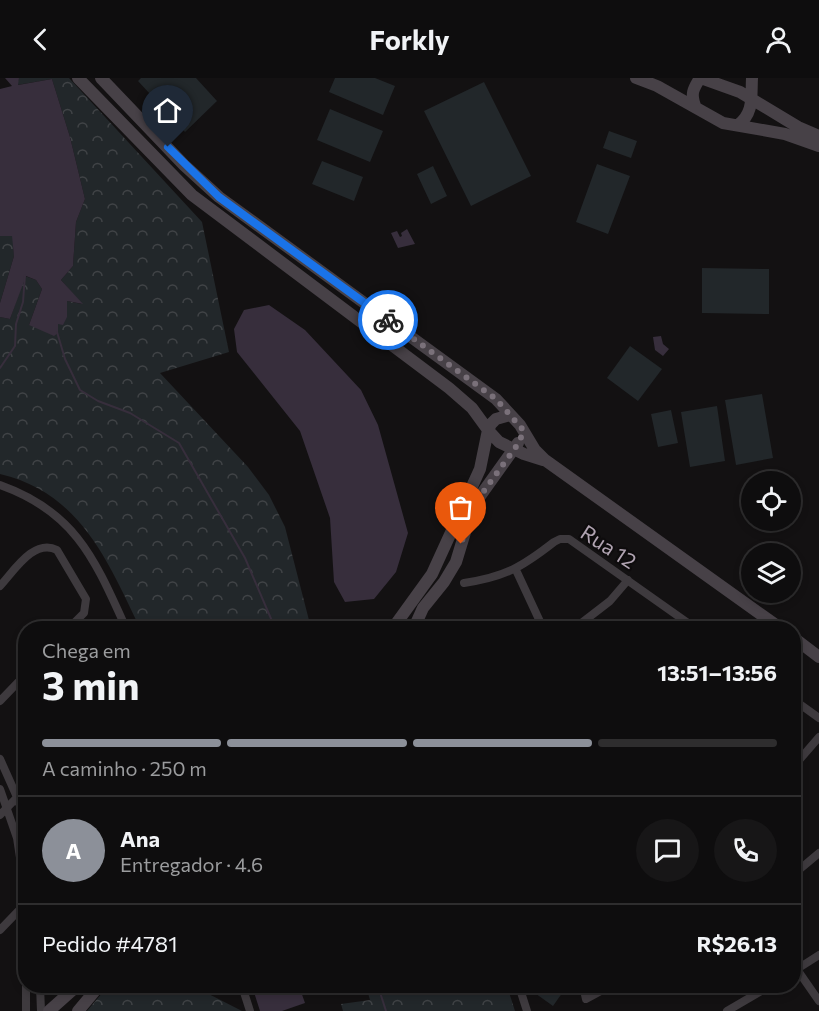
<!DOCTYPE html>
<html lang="pt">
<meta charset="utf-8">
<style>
body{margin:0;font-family:Commissioner,sans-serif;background:#171617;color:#f1f3f6;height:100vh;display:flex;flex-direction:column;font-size:22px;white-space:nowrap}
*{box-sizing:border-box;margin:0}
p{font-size:20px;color:#9b9c9e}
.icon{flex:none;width:33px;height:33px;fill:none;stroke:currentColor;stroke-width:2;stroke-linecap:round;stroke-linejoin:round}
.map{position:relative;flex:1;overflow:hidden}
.details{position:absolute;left:18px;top:543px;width:783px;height:372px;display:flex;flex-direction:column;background:#0e0d0e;border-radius:24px;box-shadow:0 3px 9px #0003,0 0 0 2px #2e2d2e}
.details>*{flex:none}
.fabs{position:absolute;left:741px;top:393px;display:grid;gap:12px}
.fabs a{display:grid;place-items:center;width:60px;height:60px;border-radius:50%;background:#0e0d0e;box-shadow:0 3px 9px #0003,0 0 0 2px #2e2d2e;font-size:30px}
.pin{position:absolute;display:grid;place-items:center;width:51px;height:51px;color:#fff;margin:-62px -26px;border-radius:50% 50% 50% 0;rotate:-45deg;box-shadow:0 0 6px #0007}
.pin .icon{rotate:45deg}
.courier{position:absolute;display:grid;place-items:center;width:60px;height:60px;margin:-30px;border:4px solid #1a73e8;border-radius:50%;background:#fff;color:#222;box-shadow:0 2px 8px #0007}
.overview em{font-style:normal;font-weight:700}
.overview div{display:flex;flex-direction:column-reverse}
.overview{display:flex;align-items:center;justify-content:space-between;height:102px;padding:0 24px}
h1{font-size:39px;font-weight:700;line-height:45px}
.bar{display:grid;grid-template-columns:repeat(4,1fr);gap:9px 6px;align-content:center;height:72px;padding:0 24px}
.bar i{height:8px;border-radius:4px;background:#2e2d2e}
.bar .active{background:#8c9099}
.bar p{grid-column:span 4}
.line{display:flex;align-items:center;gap:15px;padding:0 24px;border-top:2px solid #2e2d2e}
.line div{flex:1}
.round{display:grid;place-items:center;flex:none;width:63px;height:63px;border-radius:32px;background:#171617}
header{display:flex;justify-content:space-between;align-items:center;height:78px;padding:0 24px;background:#0e0d0e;font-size:27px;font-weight:700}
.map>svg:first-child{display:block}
</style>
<header><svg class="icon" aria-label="back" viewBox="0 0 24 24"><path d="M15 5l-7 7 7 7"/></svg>Forkly<svg class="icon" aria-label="person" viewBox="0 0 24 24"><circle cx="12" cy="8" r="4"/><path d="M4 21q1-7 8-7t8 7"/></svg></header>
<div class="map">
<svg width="819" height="933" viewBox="0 0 819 933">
<defs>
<pattern id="forest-crowns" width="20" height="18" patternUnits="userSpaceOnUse" patternTransform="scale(1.5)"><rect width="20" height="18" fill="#22272a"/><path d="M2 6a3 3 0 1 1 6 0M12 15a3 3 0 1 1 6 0" fill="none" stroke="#404346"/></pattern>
</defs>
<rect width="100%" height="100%" fill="#131112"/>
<!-- forest -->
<path fill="url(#forest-crowns)" d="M 19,0 L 69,0 L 202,144 L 229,274 L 160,295 L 248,389 L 269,417 L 285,449 L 311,550 L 140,550 C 108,484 81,415 0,396 L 0,239 L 10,241 L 25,198 L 36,202 L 42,211 L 29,247 L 58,246 L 67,223 L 82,226 L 61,202 L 73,188 L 76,144 L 85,121 L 70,59 L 52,1 L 17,7 Z
M 0,158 L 13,158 L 14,178 L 0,225 Z
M 108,908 L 193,908 L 242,933 L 87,933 Z
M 366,908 L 507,908 L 515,933 L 343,933 L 341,926 L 370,922 Z"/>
<!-- garden -->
<path fill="#22272a" d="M 141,0 L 196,0 L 217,23 L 185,54 L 138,3 Z
M 335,0 L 375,0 L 395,8 L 383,37 L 329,14 Z
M 484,4 L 531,98 L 471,128 L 424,33 Z
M 330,31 L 383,53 L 370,84 L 317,62 Z
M 609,53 L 637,63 L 631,80 L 603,70 Z
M 322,83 L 363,99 L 354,123 L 312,106 Z
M 597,86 L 630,98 L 608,156 L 576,144 Z
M 433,88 L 447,118 L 431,126 L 417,96 Z
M 702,190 L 769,191 L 769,236 L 702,235 Z
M 630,268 L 662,291 L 638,323 L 607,300 Z
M 762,316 L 773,380 L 736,387 L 725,322 Z
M 717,328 L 725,383 L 690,389 L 681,334 Z
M 671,332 L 678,365 L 658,369 L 651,336 Z
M 525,908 L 560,908 L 565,911 L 553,928 Z"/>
<!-- water -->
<path fill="#372e3c" d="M 5,0 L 19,0 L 18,7 L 52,1 L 70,59 L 85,121 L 76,144 L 73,188 L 61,202 L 83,226 L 67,223 L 67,239 L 63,247 L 58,246 L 58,255 L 54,258 L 29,247 L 42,211 L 36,202 L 26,198 L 10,241 L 0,239 L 0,225 L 14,178 L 12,158 L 0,158 L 0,11 L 12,8 Z
M 407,151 L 415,166 L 398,170 L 391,155 L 397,153 L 400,159 L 402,158 L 401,155 Z
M 269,227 L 305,252 L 361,312 L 378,347 L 408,455 L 396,494 L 374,521 L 345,524 L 334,504 L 330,440 L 300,353 L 237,274 L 234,251 L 244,232 Z
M 661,258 L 663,266 L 669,271 L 663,278 L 655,272 L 653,259 Z
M 252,908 L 299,908 L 305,925 L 282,933 L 260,933 Z"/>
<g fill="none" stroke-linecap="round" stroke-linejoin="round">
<!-- stream -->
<path stroke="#372e3c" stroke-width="2" d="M 57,254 L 65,281 L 80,312 L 98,323 L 130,335 L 179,365 L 245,480 L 275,550
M 0,290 L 15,268 L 16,246 L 23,224 L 25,197
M 378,908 L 386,933"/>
<!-- street -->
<path stroke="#3e3a3e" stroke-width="8" d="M 0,407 C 76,434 95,482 126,550
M 516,492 L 543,550
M 464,505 C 505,499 522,489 554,464 L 560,461 L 569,461 L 695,550
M 0,508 C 14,493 34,460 57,472 L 86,521 L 84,535 L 69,550
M 575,550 L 610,523 L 628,502
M 794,622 L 819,640
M 0,623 L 26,596
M 0,681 L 17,719 L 26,746
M 794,688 L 819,659
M 0,711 L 17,760 L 26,819
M 0,737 L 26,710
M 794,796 L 819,775
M 0,852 L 26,825
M 794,887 L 819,923
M 794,893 L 819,877
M 26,908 L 26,933
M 40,908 L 41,933
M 242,908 L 250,933
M 519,908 L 527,933
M 583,908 L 586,921 L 610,908
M 727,933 L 770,908"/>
<!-- secondary -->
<path stroke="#474147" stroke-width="12" d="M 78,0 L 192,117 L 449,310 L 472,330 L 488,352 L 499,364 L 524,376 L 543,382
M 101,0 L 184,87 L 219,119 L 496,321 L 520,347 L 535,372 L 545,382 L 780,550
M 636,0 L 657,8 L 723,45 L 785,56 L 819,68
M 701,0 L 740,14 L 798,49 L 819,58
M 696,30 C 690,16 693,11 700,0
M 738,47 C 754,35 751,19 752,0
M 393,550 L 432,496 L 480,391 L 488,352 L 491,346 L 496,341 L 510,337
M 414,550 L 423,530 L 444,504 L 456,484 L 473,428 L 518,365
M 794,560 L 819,579
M 49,933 L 77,908
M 78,933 L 99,908"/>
</g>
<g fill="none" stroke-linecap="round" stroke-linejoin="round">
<!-- done -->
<path stroke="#7a717a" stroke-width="6" stroke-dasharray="0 10.8" d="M 388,242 L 496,321 L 524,353 L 518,366 L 473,428 L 461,466"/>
<!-- route -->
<path stroke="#1a73e8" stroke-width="8" d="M 168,69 L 219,119 L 388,242"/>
</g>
<g text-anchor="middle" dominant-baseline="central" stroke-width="4.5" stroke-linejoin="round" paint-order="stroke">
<!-- street labels -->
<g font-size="21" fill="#b1a4b2" stroke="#0e0c0d">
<text transform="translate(609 468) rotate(33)">Rua 12</text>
</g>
</g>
</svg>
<div class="fabs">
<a><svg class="icon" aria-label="locate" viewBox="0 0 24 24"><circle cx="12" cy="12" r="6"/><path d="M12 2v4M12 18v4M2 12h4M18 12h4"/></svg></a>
<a><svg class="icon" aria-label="layers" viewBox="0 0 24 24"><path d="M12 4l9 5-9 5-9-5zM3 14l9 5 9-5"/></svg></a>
</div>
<div class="pin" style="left:461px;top:466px;background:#ea580c"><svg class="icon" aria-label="bag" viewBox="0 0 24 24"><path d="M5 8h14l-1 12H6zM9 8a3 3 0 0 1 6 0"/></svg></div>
<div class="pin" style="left:168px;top:69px;background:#1f2937"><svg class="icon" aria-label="home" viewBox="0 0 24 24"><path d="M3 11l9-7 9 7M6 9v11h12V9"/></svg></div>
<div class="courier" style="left:388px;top:242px"><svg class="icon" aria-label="bike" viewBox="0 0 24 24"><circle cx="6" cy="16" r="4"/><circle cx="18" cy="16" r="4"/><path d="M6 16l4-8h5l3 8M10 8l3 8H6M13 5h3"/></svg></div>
<section class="details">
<div class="overview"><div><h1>3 min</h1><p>Chega em</p></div><em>13:51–13:56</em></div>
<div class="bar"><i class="active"></i><i class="active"></i><i class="active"></i><i></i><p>A caminho · 250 m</p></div>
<div class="line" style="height:108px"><b class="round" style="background:#8c9099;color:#fff">A</b><div><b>Ana</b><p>Entregador · 4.6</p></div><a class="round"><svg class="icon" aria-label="chat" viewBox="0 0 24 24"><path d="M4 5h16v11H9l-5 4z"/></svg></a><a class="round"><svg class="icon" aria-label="phone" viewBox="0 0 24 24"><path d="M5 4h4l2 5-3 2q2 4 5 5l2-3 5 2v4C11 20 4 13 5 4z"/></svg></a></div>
<div class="line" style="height:78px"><div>Pedido #4781</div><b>R$26.13</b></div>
</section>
</div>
